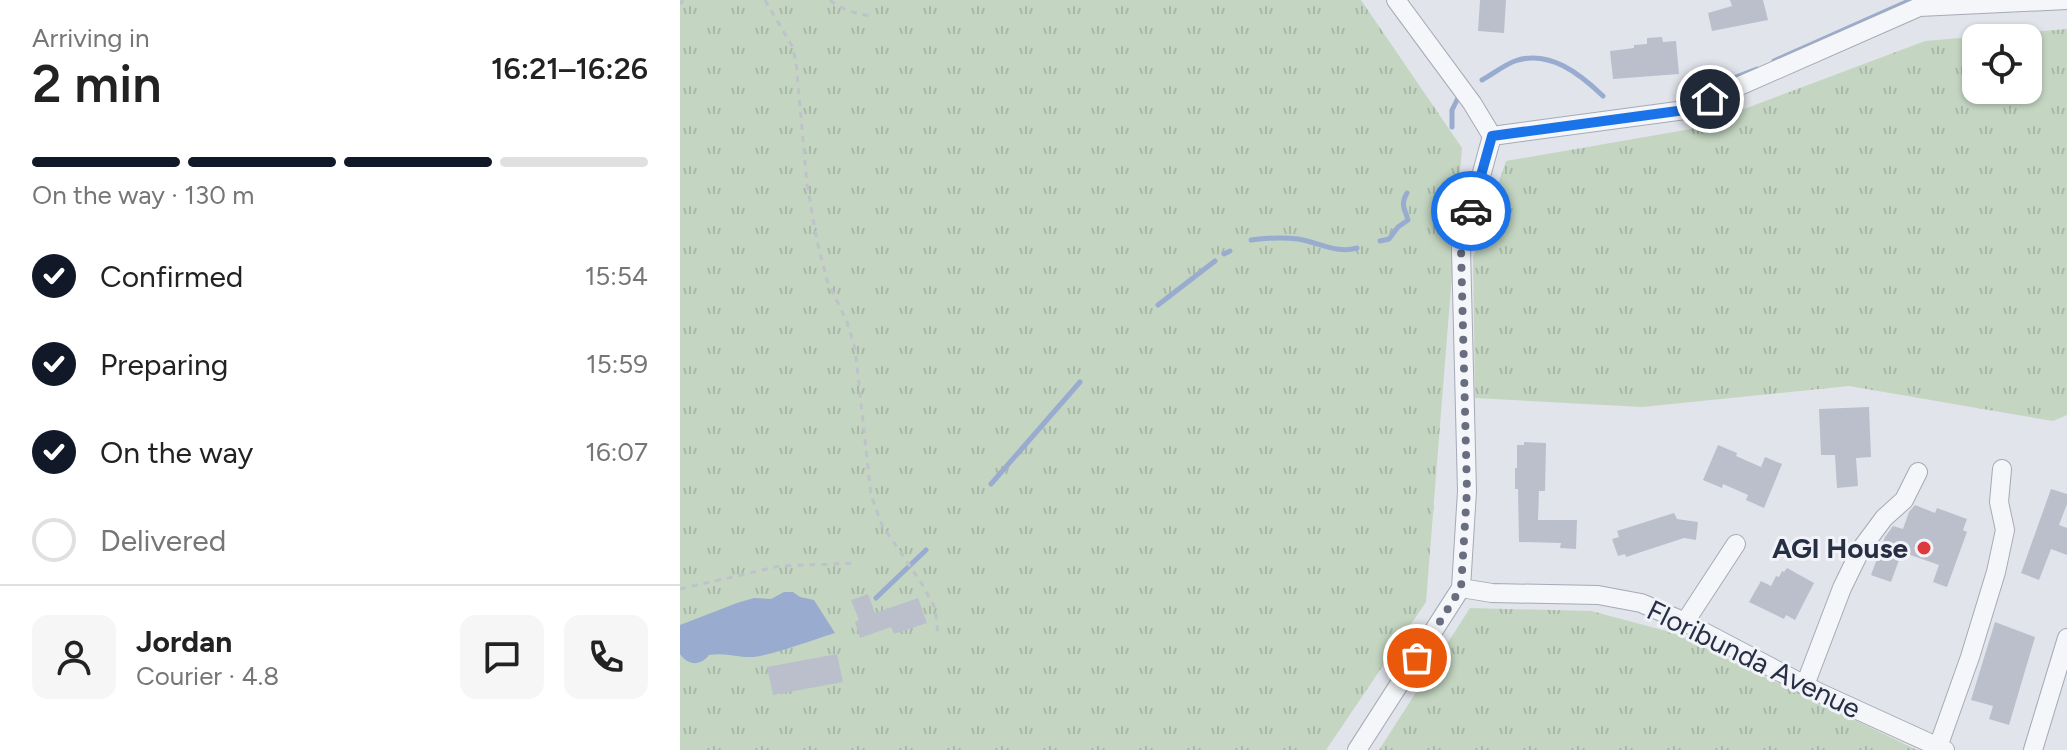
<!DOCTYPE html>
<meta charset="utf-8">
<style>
body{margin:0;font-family:Figtree,sans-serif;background:#f6f6f6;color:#222;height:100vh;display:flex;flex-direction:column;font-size:30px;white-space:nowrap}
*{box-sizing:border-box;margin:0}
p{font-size:26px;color:#767676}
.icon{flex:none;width:44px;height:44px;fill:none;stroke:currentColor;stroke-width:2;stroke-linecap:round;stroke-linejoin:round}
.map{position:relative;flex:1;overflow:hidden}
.side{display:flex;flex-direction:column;background:#fff;width:680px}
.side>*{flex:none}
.fabs{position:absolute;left:1282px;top:24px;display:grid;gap:16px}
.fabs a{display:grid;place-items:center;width:80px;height:80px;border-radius:16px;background:#fff;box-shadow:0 2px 6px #0004;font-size:40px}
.pin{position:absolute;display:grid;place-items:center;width:68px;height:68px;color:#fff;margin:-34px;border:4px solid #fff;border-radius:50%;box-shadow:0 2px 8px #0007}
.courier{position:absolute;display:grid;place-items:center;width:80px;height:80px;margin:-40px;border:6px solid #1a73e8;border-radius:50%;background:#fff;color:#222;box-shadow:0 2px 10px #0007}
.overview em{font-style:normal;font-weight:600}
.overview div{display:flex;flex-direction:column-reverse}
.overview{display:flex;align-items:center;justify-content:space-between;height:136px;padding:0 32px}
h1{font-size:52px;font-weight:600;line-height:60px}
.bar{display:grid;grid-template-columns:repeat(4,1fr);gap:12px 8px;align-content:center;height:96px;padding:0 32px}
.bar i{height:10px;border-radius:6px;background:#e0e0e0}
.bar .active{background:#111827}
.bar p{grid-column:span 4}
.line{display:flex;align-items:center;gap:20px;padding:0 32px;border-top:2px solid #e0e0e0}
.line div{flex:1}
.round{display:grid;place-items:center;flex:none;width:84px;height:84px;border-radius:16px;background:#f6f6f6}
ol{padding:0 32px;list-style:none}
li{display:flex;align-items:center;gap:24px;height:88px}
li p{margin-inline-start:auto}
li .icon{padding:8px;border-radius:50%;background:#111827;color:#fff;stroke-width:4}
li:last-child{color:#767676}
li i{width:44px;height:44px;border:4px solid #e0e0e0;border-radius:50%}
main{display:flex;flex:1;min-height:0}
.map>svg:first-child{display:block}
</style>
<main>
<section class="side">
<div class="overview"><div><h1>2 min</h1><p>Arriving in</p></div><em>16:21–16:26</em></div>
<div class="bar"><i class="active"></i><i class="active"></i><i class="active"></i><i></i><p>On the way · 130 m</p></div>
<ol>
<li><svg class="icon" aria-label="check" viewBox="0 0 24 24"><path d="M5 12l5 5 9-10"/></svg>Confirmed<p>15:54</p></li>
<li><svg class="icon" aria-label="check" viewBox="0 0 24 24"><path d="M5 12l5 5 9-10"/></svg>Preparing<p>15:59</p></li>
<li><svg class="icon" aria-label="check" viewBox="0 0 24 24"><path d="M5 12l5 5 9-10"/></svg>On the way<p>16:07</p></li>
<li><i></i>Delivered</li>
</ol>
<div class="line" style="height:144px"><a class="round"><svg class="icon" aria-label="person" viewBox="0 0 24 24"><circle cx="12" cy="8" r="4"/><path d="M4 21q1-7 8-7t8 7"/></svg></a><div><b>Jordan</b><p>Courier · 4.8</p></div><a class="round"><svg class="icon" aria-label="chat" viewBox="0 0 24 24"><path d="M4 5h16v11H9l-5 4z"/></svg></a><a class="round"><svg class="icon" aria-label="phone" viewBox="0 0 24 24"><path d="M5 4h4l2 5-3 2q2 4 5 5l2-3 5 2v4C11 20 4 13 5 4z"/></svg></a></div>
</section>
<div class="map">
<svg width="1387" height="750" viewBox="0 0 1387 750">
<defs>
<pattern id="grass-tufts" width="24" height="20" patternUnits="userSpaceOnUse" patternTransform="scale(2)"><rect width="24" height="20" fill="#c4d6c2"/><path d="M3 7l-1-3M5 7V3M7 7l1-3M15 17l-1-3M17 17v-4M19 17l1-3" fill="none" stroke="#a8b8a8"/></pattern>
</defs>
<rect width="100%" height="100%" fill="#e1e4eb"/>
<!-- grass -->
<path fill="url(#grass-tufts)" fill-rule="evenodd" d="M 0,0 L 681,0 L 782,148 L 746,602 L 646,750 L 0,750 Z
M 1387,29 L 1387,415 L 1373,421 L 1169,386 L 962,407 L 795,398 L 793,257 L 826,161 L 1011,129 L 1245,41 ZM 1348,38 L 1348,90 L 1296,90 L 1296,38 Z
M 790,608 L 911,611 L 994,633 L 1237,750 L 699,750 Z"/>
<!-- water -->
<path fill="#99accf" d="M 104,592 L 113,592 L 120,597 L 134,600 L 155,633 C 132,640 96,654 74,657 C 58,658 46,652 29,655 C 21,666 8,666 0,654 L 0,625 L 57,603 L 74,598 L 91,599 Z"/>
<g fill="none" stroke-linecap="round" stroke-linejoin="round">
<!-- stream -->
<path stroke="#99accf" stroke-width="5" d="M 1094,61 L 1231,0
M 802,80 C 813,74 824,65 835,61 C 869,49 900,74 923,96
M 1022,90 L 1077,69
M 772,127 L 772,110 L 779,96
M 571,240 C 586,238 602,237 618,239 C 638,242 656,254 677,248
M 700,241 L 709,239 L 718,227 L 728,220 C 725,209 720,205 727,193
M 544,254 L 550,251
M 478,305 L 535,261
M 311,484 L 400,382
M 196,598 L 246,550"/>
</g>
<!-- building -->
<path fill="#bbbfcc" d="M 800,0 L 826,0 L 824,33 L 798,31 Z
M 1050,0 L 1083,0 L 1088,20 L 1032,31 L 1028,13 L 1052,6 Z
M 982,37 L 983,42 L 996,41 L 999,74 L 933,79 L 930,51 L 954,48 L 954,45 L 967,44 L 967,38 Z
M 1189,407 L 1191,457 L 1176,458 L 1178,486 L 1157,488 L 1155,455 L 1141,455 L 1139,409 Z
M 844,442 L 866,443 L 865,491 L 859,491 L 858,520 L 897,520 L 896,549 L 880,548 L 881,543 L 839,542 L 838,489 L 835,489 L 835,468 L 837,468 L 837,445 L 844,445 Z
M 1038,445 L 1057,453 L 1056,456 L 1081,467 L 1085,457 L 1102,464 L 1084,508 L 1066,500 L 1068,495 L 1043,484 L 1042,488 L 1023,480 Z
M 1371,489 L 1387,494 L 1387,504 L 1379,525 L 1387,528 L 1387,555 L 1371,549 L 1359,580 L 1341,573 Z
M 1235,505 L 1255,513 L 1257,508 L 1287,519 L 1283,530 L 1287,532 L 1267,587 L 1253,582 L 1259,565 L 1222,552 L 1211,582 L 1191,575 L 1205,537 L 1213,526 L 1223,529 L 1229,512 Z
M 994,513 L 997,519 L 1018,522 L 1016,540 L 1004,538 L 946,557 L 945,554 L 938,556 L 932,539 L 939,537 L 937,531 Z
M 1107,568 L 1134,583 L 1115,620 L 1106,615 L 1104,619 L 1069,602 L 1081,581 L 1091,586 L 1096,576 L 1099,577 L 1102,571 L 1104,572 Z
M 188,594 L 195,613 L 238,598 L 247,623 L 214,634 L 211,627 L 180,638 L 175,622 L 179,620 L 171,600 Z
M 1315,622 L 1355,637 L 1329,725 L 1309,719 L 1313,706 L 1291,700 Z
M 157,654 L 163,682 L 93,695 L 87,667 Z"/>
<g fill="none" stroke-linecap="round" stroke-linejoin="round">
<!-- minor casing -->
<g stroke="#a5aab6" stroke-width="20">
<path id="minor" d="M 812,136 L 1005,110 L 1239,7 L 1387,0
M 781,588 L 812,593 L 918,595 L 961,603 L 1005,622 L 1138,692 L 1265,750
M 1005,622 L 1056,544
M 1125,685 L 1162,588 L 1181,549 L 1204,518 L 1224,500 L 1238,472
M 1258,747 L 1290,657 L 1316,572 L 1325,530 L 1319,502 L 1322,469
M 677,750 L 781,588 L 787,491 L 781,249 L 812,136 L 792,103 L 716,0
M 1353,750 L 1387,638"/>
</g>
<!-- path -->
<path stroke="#bfc2ca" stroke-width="3" stroke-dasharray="6 6" stroke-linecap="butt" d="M 85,0 L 112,46 L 116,62 L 127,184 L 137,241 L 147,280 L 167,322 L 175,348 L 191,495 L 202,525 L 242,584 L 255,608 L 258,634
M 150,0 C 162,10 175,13 190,16
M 0,4 L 3,0
M 0,589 L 100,566 L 177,563"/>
<!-- minor -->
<use href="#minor" stroke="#f5f6f9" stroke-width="18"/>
</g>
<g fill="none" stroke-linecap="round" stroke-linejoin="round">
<!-- done -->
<path stroke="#686e7f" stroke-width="8" stroke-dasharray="0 14.4" d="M 737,658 L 781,588 L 787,491 L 781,249 L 791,211"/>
<!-- route -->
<path stroke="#1a73e8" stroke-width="10" d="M 791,211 L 812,136 L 1005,110 L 1030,99"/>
</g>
<!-- markers -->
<circle fill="#dd3a3e" stroke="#f1f3f8" stroke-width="3" cx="1244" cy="548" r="8"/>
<g text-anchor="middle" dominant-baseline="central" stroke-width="6" stroke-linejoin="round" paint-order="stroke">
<!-- poi labels -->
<g font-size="28" font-weight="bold" fill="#272f45" stroke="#f1f3f8" text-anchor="end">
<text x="1228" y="548">AGI House</text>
</g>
<!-- street labels -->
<g font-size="28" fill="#272f45" stroke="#f1f3f8">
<text transform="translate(1074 659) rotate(26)">Floribunda Avenue</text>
</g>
</g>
</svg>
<div class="fabs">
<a><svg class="icon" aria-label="locate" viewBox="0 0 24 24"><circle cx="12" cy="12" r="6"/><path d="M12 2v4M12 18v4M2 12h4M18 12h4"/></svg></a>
</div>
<div class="pin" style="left:737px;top:658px;background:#ea580c"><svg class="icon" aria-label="bag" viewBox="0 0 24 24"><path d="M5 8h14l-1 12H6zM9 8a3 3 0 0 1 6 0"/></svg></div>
<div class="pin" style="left:1030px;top:99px;background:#1f2937"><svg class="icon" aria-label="home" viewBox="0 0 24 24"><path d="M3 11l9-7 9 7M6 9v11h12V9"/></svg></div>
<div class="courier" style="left:791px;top:211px"><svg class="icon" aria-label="car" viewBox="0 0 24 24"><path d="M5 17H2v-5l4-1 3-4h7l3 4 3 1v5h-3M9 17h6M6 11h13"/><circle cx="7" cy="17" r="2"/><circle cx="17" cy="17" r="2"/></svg></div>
</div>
</main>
